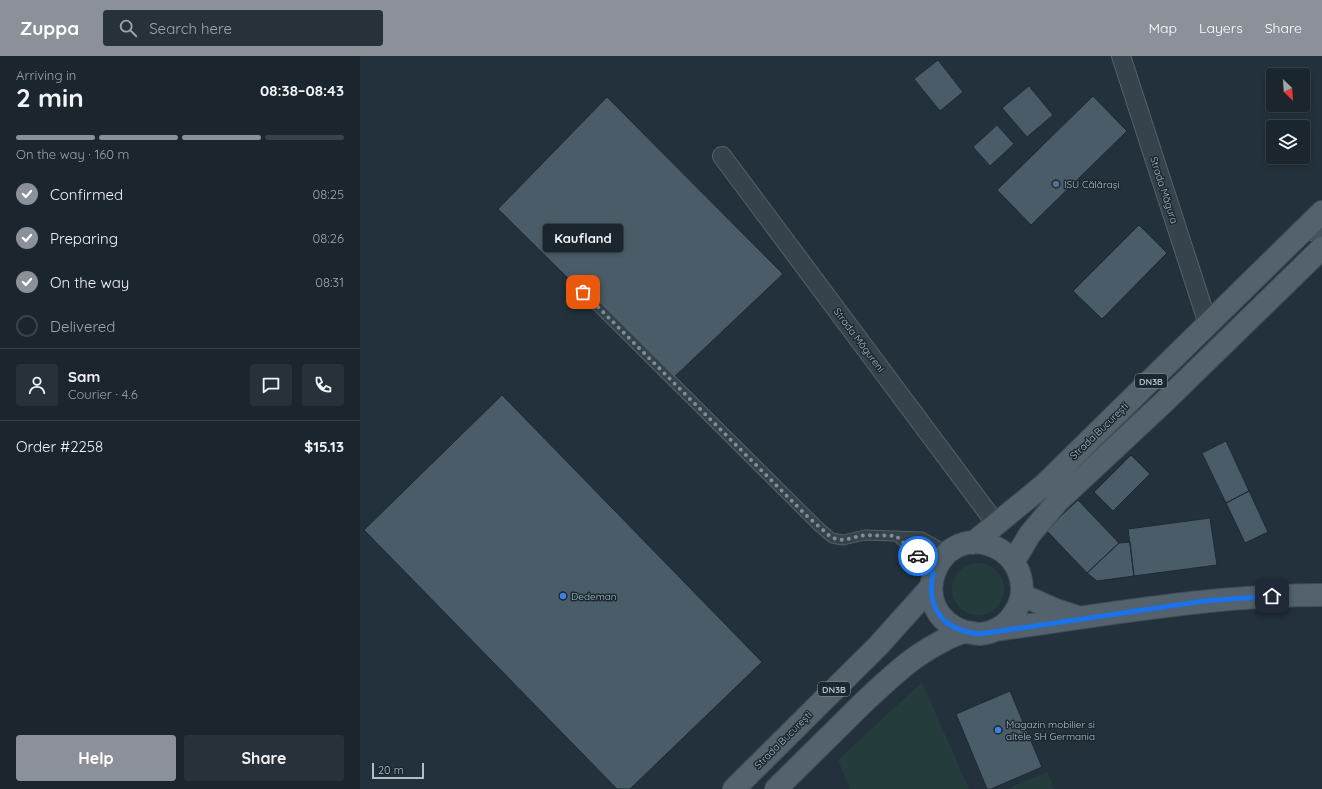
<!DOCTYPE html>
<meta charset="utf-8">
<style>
body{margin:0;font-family:Quicksand,sans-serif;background:#273139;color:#f1f3f6;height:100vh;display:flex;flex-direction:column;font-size:15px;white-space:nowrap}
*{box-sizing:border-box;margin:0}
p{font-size:13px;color:#9fa5aa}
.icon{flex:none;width:22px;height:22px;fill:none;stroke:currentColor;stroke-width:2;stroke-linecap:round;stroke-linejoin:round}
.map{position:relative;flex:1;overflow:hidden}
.panel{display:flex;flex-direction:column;background:#1a252d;width:360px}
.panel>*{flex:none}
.needle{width:26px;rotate:155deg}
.tools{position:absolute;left:906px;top:12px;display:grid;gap:8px}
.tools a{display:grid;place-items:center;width:44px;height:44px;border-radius:4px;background:#1a252d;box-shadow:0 2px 6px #0003,0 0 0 1px #384249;font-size:20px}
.scale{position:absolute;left:12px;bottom:10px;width:52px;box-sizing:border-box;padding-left:4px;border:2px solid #b1bec8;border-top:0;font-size:11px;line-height:14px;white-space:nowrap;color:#b1bec8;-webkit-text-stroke:3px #1b2831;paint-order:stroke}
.pin{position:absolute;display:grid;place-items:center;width:34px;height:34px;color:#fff;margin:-17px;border-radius:8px;box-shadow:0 2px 6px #0006}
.courier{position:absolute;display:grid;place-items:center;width:40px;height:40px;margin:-20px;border:3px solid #1a73e8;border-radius:50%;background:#fff;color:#222;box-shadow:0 1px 5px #0007}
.bubble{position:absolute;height:28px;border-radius:4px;background:#1a252d;box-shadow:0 2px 6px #0003,0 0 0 1px #384249;font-size:13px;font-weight:800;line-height:28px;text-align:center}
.headline em{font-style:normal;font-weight:800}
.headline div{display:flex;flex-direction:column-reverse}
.headline{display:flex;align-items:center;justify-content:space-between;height:68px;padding:0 16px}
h1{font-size:26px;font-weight:800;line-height:30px}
.bar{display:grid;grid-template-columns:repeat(4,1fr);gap:6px 4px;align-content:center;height:48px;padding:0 16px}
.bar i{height:5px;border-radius:3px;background:#384249}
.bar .selected{background:#8c9099}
.bar p{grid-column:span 4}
.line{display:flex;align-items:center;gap:10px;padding:0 16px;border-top:1px solid #384249}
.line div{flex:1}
.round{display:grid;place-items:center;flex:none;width:42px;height:42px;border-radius:4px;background:#273139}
ol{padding:0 16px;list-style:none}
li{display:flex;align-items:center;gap:12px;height:44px}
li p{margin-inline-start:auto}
li .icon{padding:4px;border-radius:50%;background:#8c9099;color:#fff;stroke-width:4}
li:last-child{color:#9fa5aa}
li i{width:22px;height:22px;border:2px solid #384249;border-radius:50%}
.action{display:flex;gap:8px;margin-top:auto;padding:8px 16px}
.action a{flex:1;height:46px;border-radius:4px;background:#8c9099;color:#fff;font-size:16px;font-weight:800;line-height:46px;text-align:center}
.action a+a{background:#273139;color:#f1f3f6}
header{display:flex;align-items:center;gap:24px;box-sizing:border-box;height:56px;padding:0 20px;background:#8c9099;color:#fff}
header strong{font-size:19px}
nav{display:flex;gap:22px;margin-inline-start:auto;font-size:14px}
.search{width:280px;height:36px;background:#273139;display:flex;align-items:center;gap:10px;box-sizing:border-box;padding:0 14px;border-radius:4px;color:#9fa5aa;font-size:15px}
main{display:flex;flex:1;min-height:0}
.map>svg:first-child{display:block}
</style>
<header>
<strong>Zuppa</strong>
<div class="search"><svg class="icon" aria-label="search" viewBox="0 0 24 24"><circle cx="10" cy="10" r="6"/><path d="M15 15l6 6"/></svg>Search here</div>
<nav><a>Map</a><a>Layers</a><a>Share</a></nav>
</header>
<main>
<section class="panel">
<div class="headline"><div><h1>2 min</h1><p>Arriving in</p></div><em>08:38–08:43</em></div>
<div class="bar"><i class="selected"></i><i class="selected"></i><i class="selected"></i><i></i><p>On the way · 160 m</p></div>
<ol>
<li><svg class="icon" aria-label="check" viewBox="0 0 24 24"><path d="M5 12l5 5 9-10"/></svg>Confirmed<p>08:25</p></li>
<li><svg class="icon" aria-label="check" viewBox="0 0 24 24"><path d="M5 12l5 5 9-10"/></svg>Preparing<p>08:26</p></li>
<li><svg class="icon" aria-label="check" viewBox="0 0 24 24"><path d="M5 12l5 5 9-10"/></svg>On the way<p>08:31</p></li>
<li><i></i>Delivered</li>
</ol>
<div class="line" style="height:72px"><a class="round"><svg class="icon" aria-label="person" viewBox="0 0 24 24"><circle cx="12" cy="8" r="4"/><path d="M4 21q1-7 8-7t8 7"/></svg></a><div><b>Sam</b><p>Courier · 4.6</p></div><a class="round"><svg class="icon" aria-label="chat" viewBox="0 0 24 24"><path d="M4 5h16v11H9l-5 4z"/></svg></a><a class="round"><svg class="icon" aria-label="phone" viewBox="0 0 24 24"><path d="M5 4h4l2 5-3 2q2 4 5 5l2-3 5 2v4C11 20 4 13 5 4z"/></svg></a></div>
<div class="line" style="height:52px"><div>Order #2258</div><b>$15.13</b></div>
<div class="action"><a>Help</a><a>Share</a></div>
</section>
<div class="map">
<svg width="962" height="733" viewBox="0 0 962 733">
<rect width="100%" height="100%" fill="#22313c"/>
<!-- green -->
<path fill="#243d3c" d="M592 533a26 26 0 1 1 52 0a26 26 0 1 1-52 0Z
M 562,626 L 609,733 L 490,733 L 478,704 Z
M 687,716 L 694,733 L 647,733 Z"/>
<!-- building -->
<path fill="#4a5c67" stroke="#1d2a33" d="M 578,4 L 603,36 L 580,55 L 554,23 Z
M 669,30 L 693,59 L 667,81 L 642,52 Z
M 733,40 L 767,75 L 671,169 L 637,134 Z
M 247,41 L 423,218 L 311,324 L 138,153 Z
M 637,69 L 654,88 L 630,110 L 613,91 Z
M 779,169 L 807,197 L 742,263 L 713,235 Z
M 142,339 L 402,606 L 270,733 L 257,733 L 4,474 Z
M 866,385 L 889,435 L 866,447 L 842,397 Z
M 771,399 L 790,418 L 753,455 L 734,436 Z
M 889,435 L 908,476 L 885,487 L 866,447 Z
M 718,444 L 759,487 L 727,517 L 686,474 Z
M 850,462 L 857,509 L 774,520 L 768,473 Z
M 770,486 L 774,520 L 737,525 L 727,517 L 759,487 Z
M 650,635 L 682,711 L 631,733 L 627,733 L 596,658 Z"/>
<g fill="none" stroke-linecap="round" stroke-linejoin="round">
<!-- lane casing -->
<g stroke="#54616a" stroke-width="11">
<path id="lane" d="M 223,236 L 458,470 L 472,482 L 483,484 L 505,479 L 562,481 L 589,496
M 536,480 L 553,494 L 573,517"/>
</g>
<!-- street casing -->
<g stroke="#54616a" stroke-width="20">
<path id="street" d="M 761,0 L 848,268
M 362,100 L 637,469"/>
</g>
<!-- secondary casing -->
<g stroke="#54616a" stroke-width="24">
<path id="secondary" d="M 946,173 L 962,174"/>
</g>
<!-- primary casing -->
<g stroke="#3f4c55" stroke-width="24">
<path id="primary" d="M 613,487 L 684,429 L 962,156
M 654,505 L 670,478 L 698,445 L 803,347 L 962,192
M 662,539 L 696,554 L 717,561
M 635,574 C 744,559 853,539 962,539
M 374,733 L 518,590 L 571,531
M 416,733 C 445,704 475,675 504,646 C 522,630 539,612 559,599 C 569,592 593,578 605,576 C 610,576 615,578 620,578 C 633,577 646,570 653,559 C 672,533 659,499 630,489 C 576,470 543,555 605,576"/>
</g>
<!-- lane -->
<use href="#lane" stroke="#36434c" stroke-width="9"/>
<!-- street -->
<use href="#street" stroke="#36434c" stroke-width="18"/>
<!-- secondary -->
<use href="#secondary" stroke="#43535f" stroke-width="22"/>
<!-- primary -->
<use href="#primary" stroke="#53626c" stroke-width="22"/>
</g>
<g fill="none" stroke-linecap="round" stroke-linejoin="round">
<!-- done -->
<path stroke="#7f8d97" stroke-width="4" stroke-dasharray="0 7.2" d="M 223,236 L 448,461 L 472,482 L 483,484 L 505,479 L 536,480 L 558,500"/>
<!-- route -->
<path stroke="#1a73e8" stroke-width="5" d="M 558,500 L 573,517 C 566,554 583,574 620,578 L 844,545 L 912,540"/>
</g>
<!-- markers -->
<circle fill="#5c6f8a" stroke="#1b2831" stroke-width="1.5" cx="696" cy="128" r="4"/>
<g fill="#3f7fe0" stroke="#1b2831" stroke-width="1.5">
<circle cx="203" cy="540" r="4"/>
<circle cx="638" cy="674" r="4"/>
</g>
<g text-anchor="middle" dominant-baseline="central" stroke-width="3" stroke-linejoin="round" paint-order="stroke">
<!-- shield labels -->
<g fill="#1b2831" stroke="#84919b" stroke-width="1">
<rect x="775" y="318" width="32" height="14" rx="3"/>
<rect x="458" y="626" width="32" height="14" rx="3"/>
</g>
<g font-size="9" font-weight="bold" fill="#b1bec8">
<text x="791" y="325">DN3B</text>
<text x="474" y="633">DN3B</text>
</g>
<!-- poi labels -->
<g font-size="10" fill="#b1bec8" stroke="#1b2831" text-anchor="start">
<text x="704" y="128">ISU Călărași</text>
<text x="211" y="540">Dedeman</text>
<text x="646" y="668">Magazin mobilier si<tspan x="646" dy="12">altele SH Germania</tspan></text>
</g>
<!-- street labels -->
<g font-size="10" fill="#b1bec8" stroke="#1b2831">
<text transform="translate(804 134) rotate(72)">Strada Măgura</text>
<text transform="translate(499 284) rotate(53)">Strada Măgureni</text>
<text transform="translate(739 375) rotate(-44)">Strada București</text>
<text transform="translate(423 684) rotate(-45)">Strada București</text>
</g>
</g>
</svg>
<div class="tools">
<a><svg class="needle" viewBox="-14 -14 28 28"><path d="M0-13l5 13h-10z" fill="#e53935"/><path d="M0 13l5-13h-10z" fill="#9fa5aa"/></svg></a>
<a><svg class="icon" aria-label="layers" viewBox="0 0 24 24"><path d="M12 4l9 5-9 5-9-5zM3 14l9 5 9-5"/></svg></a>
</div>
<div class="scale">20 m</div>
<div class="pin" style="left:223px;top:236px;background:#ea580c"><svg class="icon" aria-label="bag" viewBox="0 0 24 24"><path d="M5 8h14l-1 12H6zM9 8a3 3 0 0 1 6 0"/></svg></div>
<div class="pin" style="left:912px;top:540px;background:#1f2937"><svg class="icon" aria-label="home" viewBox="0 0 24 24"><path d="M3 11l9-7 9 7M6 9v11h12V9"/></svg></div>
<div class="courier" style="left:558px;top:500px"><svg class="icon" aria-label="car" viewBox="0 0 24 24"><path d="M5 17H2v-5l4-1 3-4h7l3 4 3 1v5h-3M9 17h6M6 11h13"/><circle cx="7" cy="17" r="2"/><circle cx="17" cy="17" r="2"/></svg></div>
<div class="bubble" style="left:183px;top:168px;width:80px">Kaufland</div>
</div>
</main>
